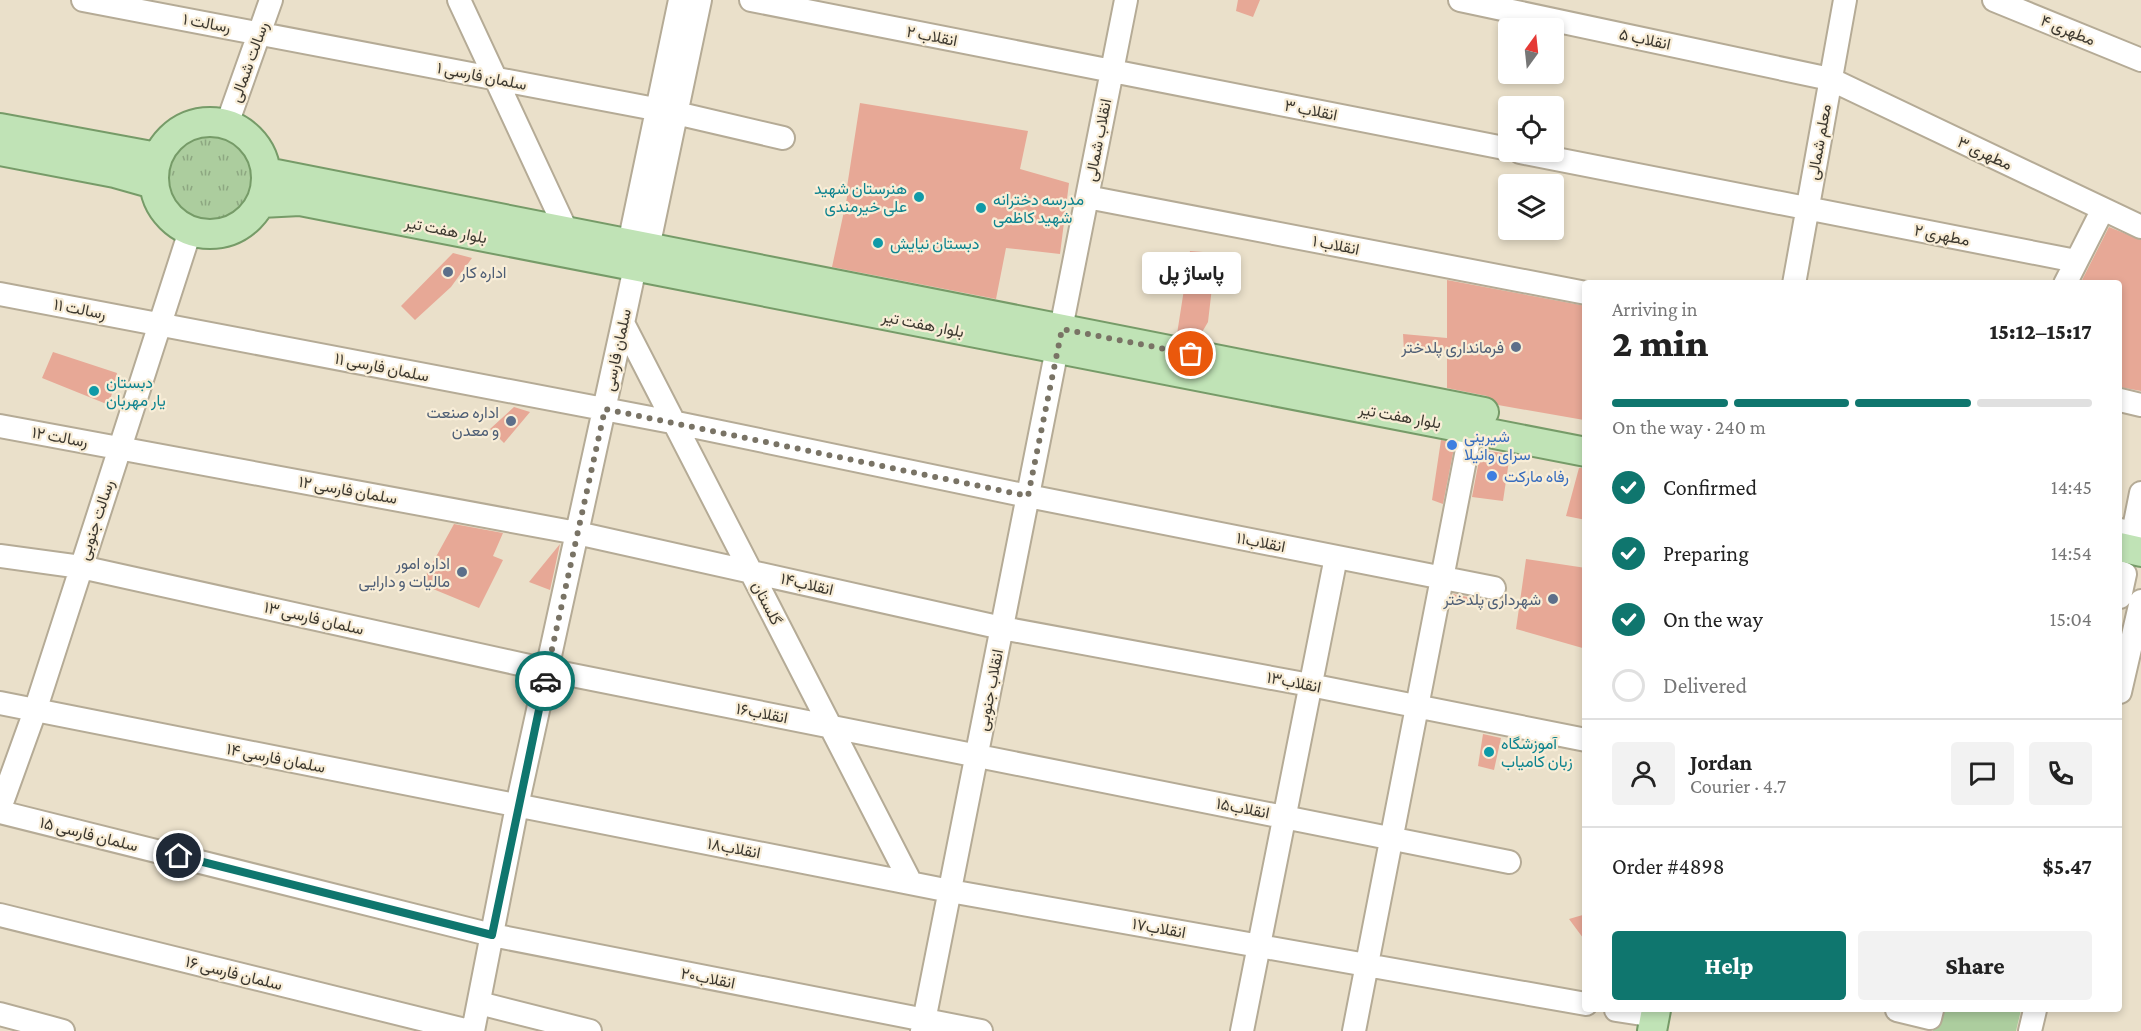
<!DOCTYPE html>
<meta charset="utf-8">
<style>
body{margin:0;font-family:"Crimson Pro",Vazirmatn,serif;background:#f2f2f2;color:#222;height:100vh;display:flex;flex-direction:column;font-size:22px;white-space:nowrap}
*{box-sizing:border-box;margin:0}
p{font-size:20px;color:#767676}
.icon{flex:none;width:33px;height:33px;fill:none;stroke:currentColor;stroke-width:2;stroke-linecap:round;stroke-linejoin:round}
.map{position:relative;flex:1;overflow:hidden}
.sheet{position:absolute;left:1582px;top:280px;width:540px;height:732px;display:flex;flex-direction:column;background:#fff;border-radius:6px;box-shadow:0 3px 9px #0003}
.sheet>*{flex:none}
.needle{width:39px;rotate:15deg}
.buttons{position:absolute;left:1498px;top:18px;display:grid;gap:12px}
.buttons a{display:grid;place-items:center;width:66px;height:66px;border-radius:6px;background:#fff;box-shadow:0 3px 9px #0003;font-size:30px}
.pin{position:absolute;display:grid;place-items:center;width:51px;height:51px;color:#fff;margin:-26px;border:3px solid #fff;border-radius:50%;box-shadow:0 2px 6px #0007}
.courier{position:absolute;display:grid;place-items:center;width:60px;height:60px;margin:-30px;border:4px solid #0f766e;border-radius:50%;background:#fff;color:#222;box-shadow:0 2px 8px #0007}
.bubble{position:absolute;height:42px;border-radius:6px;background:#fff;box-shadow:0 3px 9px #0003;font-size:20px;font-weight:800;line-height:42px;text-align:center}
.summary em{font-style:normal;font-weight:800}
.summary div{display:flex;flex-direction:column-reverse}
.summary{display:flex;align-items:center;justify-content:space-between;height:102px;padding:0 30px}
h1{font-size:39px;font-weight:800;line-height:45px}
.bar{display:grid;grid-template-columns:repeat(4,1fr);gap:9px 6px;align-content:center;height:72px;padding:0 30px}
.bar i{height:8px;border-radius:4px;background:#e0e0e0}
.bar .active{background:#0f766e}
.bar p{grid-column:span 4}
.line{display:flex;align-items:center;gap:15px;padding:0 30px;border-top:2px solid #e0e0e0}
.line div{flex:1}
.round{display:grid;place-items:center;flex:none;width:63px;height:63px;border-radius:6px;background:#f2f2f2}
ol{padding:0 30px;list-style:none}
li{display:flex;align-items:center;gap:18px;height:66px}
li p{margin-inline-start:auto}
li .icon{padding:6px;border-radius:50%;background:#0f766e;color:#fff;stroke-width:4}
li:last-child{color:#767676}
li i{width:33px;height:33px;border:3px solid #e0e0e0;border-radius:50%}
.button{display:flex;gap:12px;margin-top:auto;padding:12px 30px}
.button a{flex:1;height:69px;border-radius:6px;background:#0f766e;color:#fff;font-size:24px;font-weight:800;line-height:69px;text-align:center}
.button a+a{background:#f2f2f2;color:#222}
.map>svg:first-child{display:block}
</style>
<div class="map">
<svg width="2141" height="1031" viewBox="0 0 2141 1031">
<defs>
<pattern id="grass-tufts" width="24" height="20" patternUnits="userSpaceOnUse" patternTransform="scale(1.5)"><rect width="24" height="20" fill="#accd9e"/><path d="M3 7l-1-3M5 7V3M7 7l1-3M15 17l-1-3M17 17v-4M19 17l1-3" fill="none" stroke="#8da781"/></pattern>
</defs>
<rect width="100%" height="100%" fill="#eae0ca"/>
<!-- grass -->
<path fill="url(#grass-tufts)" d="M165 179a47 47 0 1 1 94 0a47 47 0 1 1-94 0Z"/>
<!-- green -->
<path fill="#accd9e" d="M 1937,1010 L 2021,1010 L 2016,1031 L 1933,1031 Z"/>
<!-- building -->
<path fill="#e7a896" d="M 1238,0 L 1260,0 L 1253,17 L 1236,11 Z
M 860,103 L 1028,131 L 1020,169 L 1069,183 L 1060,254 L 1006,248 L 996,299 L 832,267 L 849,188 L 847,187 Z
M 2109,227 L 2141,240 L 2141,391 L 2120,387 L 2120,284 L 2080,284 Z
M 1190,251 L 1216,253 L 1208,322 L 1198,339 L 1177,334 Z
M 453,253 L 472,258 L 451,287 L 415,320 L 401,306 Z
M 1447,280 L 1586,306 L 1584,420 L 1498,405 L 1487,396 L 1447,388 L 1447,351 L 1404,351 L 1403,334 L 1447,338 Z
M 53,352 L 117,373 L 109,405 L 42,378 Z
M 514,407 L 530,412 L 504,443 L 490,429 Z
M 1441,440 L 1455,443 L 1443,504 L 1432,500 Z
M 1481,450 L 1510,454 L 1503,501 L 1472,497 Z
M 1579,468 L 1586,468 L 1586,520 L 1566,516 Z
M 454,524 L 503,533 L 493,556 L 503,560 L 479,608 L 421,584 Z
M 560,544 L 550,590 L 529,582 Z
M 1526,559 L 1586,568 L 1586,649 L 1516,629 Z
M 1453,594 L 1473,598 L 1472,604 L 1451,602 Z
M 1483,734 L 1501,738 L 1494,770 L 1478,766 Z
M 1586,914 L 1586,942 L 1569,919 Z"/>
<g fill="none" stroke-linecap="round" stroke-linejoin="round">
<!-- minor casing -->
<g stroke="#b5ab96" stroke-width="26">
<path id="minor" d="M 83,0 L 676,113 L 783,138
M 459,0 L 567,232
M 751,0 L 1509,149
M 1460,0 L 1830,79 L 2141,227
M 1994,0 L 2141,60
M 227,124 L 271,0
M 1520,152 L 2076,261
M 1087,197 L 1586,293
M 633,260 L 629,244 L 680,0
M 1794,284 L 1845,0
M 2065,284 L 2103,209
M 0,294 L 677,423 L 1028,496 L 1494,588
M 623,323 L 911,883
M 2120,400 L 2141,405
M 0,426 L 577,533 L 1002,628 L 1310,685 L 1586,740
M 2120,530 L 2133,533 L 2141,493
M 0,556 L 81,567 L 547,670 L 1509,862
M 2120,572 L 2125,574 L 2120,597
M 2120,692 L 2141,601
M 0,703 L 950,891 L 1586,1004
M 0,808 L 35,711 L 190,231
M 0,812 L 492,935 L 981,1031
M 0,915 L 469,1031
M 479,1003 L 590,1031
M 1616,1010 L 1655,1016
M 1897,1010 L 1930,1018 L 1932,1010
M 0,1014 L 63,1031
M 473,1031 L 517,806 L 623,323 L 635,267 L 648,248 L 700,0
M 922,1031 L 1126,0
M 1242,1031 L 1336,557
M 1354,1031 L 1471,429
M 2030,1031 L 2035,1010"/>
</g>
<!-- major casing -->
<g stroke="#769b68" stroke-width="32">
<path id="major" d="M154 178a56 56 0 1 1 112 0a56 56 0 1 1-112 0Z
M 0,128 L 157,157
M 0,151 L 115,173 L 154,184
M 266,172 L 1484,412
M 261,203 L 300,201 L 1586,452
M 2120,547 L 2141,552
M 1652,1031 L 1656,1010"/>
</g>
<!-- minor -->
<use href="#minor" stroke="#fff" stroke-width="22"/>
<!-- major -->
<use href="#major" stroke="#c0e3b6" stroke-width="28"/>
</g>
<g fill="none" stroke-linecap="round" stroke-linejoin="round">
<!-- done -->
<path stroke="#797365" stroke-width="6" stroke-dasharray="0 10.8" d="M 545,681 L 605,409 L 1028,496 L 1062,329 L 1191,354"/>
<!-- route -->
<path stroke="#0f766e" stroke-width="8" d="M 179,856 L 492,935 L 545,681"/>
</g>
<!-- markers -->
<g fill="#0f9aa8" stroke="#f8edd7" stroke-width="2">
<circle cx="919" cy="197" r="6"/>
<circle cx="981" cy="208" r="6"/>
<circle cx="878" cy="243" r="6"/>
<circle cx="94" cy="391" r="6"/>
<circle cx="1489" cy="752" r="6"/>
</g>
<g fill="#5c6f8a" stroke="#f8edd7" stroke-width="2">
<circle cx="448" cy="272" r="6"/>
<circle cx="1516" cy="347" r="6"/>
<circle cx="511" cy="421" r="6"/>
<circle cx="462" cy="572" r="6"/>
<circle cx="1553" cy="599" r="6"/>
</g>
<g fill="#3f7fe0" stroke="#f8edd7" stroke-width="2">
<circle cx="1452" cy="445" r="6"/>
<circle cx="1492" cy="476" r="6"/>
</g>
<g text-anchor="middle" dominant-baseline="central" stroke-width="4.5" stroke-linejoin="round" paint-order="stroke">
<!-- street labels -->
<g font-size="16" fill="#3c382f" stroke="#f8edd7">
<text transform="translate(207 23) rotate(10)">رسالت ۱</text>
<text transform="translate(2068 30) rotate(22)">مطهری ۴</text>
<text transform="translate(932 36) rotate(11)">انقلاب ۲</text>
<text transform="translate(1645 39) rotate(12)">انقلاب ۵</text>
<text transform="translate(249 62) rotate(-70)">رسالت شمالی</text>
<text transform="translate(482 76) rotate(11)">سلمان فارسی ۱</text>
<text transform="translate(1311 110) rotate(11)">انقلاب ۳</text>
<text transform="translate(1098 140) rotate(-79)">انقلاب شمالی</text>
<text transform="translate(1819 142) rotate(-80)">معلم شمالی</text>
<text transform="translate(1985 153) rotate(25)">مطهری ۳</text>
<text transform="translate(446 230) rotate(11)">بلوار هفت تیر</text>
<text transform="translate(1942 235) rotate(11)">مطهری ۲</text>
<text transform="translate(1336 245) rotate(11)">انقلاب ۱</text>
<text transform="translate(80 309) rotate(11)">رسالت ۱۱</text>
<text transform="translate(923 324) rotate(11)">بلوار هفت تیر</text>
<text transform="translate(617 350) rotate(-78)">سلمان فارسی</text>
<text transform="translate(382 367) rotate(11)">سلمان فارسی ۱۱</text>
<text transform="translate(1400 416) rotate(10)">بلوار هفت تیر</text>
<text transform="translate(60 437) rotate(10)">رسالت ۱۲</text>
<text transform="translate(348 490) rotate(10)">سلمان فارسی ۱۲</text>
<text transform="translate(96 520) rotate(-72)">رسالت جنوبی</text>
<text transform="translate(1261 542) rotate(11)">انقلاب۱۱</text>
<text transform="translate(807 584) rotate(13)">انقلاب۱۴</text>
<text transform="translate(767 603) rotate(63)">گلستان</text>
<text transform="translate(314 618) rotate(13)">سلمان فارسی ۱۳</text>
<text transform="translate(1294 682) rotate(11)">انقلاب۱۳</text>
<text transform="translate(990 690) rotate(-79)">انقلاب جنوبی</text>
<text transform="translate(762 713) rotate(11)">انقلاب۱۶</text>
<text transform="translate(276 758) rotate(11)">سلمان فارسی ۱۴</text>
<text transform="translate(1243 808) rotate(11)">انقلاب۱۵</text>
<text transform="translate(89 834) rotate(14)">سلمان فارسی ۱۵</text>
<text transform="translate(734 848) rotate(11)">انقلاب۱۸</text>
<text transform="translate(1159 928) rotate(10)">انقلاب۱۷</text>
<text transform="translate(234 973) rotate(14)">سلمان فارسی ۱۶</text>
<text transform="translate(708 978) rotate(11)">انقلاب۲۰</text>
</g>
<!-- culture labels -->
<g font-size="16" fill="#0d838f" stroke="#f8edd7" text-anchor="start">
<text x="907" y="188" text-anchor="end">هنرستان شهید<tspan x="907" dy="18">علی خیرمندی</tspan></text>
<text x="993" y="199">مدرسه دخترانه<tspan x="993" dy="18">شهید کاظمی</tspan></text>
<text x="890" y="243">دبستان نیایش</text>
<text x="106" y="382">دبستان<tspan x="106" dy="18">یار مهربان</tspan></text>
<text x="1501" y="743">آموزشگاه<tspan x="1501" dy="18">زبان کامیاب</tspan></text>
</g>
<!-- service labels -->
<g font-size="16" fill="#4e5e75" stroke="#f8edd7" text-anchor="end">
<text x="460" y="272" text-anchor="start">اداره کار</text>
<text x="1504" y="347">فرمانداری پلدختر</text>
<text x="499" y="412">اداره صنعت<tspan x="499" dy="18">و معدن</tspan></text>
<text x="450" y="563">اداره امور<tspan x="450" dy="18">مالیات و دارایی</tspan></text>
<text x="1541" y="599">شهرداری پلدختر</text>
</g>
<!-- shop labels -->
<g font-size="16" fill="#366cbe" stroke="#f8edd7" text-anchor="start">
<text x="1464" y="436">شیرینی<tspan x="1464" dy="18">سرای وانیلا</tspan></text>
<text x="1504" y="476">رفاه مارکت</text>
</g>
</g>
</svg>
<div class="buttons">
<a><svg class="needle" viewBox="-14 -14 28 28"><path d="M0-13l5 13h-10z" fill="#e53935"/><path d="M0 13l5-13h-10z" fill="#767676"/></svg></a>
<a><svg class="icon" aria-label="locate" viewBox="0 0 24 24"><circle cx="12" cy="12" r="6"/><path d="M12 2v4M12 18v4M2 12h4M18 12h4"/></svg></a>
<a><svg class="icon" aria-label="layers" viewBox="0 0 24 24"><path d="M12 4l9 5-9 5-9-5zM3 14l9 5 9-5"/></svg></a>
</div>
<div class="pin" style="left:1191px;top:354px;background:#ea580c"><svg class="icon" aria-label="bag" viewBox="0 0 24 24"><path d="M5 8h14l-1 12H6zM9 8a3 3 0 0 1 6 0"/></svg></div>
<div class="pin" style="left:179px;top:856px;background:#1f2937"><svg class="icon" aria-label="home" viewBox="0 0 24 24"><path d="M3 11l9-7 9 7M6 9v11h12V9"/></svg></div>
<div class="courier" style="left:545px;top:681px"><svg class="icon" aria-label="car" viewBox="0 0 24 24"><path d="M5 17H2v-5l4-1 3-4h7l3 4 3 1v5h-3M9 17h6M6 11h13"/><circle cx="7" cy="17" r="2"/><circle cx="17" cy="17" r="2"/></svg></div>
<div class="bubble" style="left:1142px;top:252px;width:99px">پاساژ پل</div>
<section class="sheet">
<div class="summary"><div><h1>2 min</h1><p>Arriving in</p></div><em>15:12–15:17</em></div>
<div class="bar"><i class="active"></i><i class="active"></i><i class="active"></i><i></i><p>On the way · 240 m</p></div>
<ol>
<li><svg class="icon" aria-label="check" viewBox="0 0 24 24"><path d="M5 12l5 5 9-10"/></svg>Confirmed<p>14:45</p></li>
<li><svg class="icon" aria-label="check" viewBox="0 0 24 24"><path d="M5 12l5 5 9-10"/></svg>Preparing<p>14:54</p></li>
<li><svg class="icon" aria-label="check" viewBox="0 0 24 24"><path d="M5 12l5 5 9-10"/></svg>On the way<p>15:04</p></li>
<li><i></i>Delivered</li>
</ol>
<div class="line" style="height:108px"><a class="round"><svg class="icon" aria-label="person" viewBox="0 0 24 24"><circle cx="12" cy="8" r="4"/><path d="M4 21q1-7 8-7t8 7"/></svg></a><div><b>Jordan</b><p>Courier · 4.7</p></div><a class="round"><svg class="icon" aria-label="chat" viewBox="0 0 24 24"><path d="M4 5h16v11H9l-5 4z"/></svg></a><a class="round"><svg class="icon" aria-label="phone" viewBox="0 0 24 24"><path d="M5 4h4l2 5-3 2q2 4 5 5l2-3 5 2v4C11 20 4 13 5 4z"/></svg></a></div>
<div class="line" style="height:78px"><div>Order #4898</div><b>$5.47</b></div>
<div class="button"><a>Help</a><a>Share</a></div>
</section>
</div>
